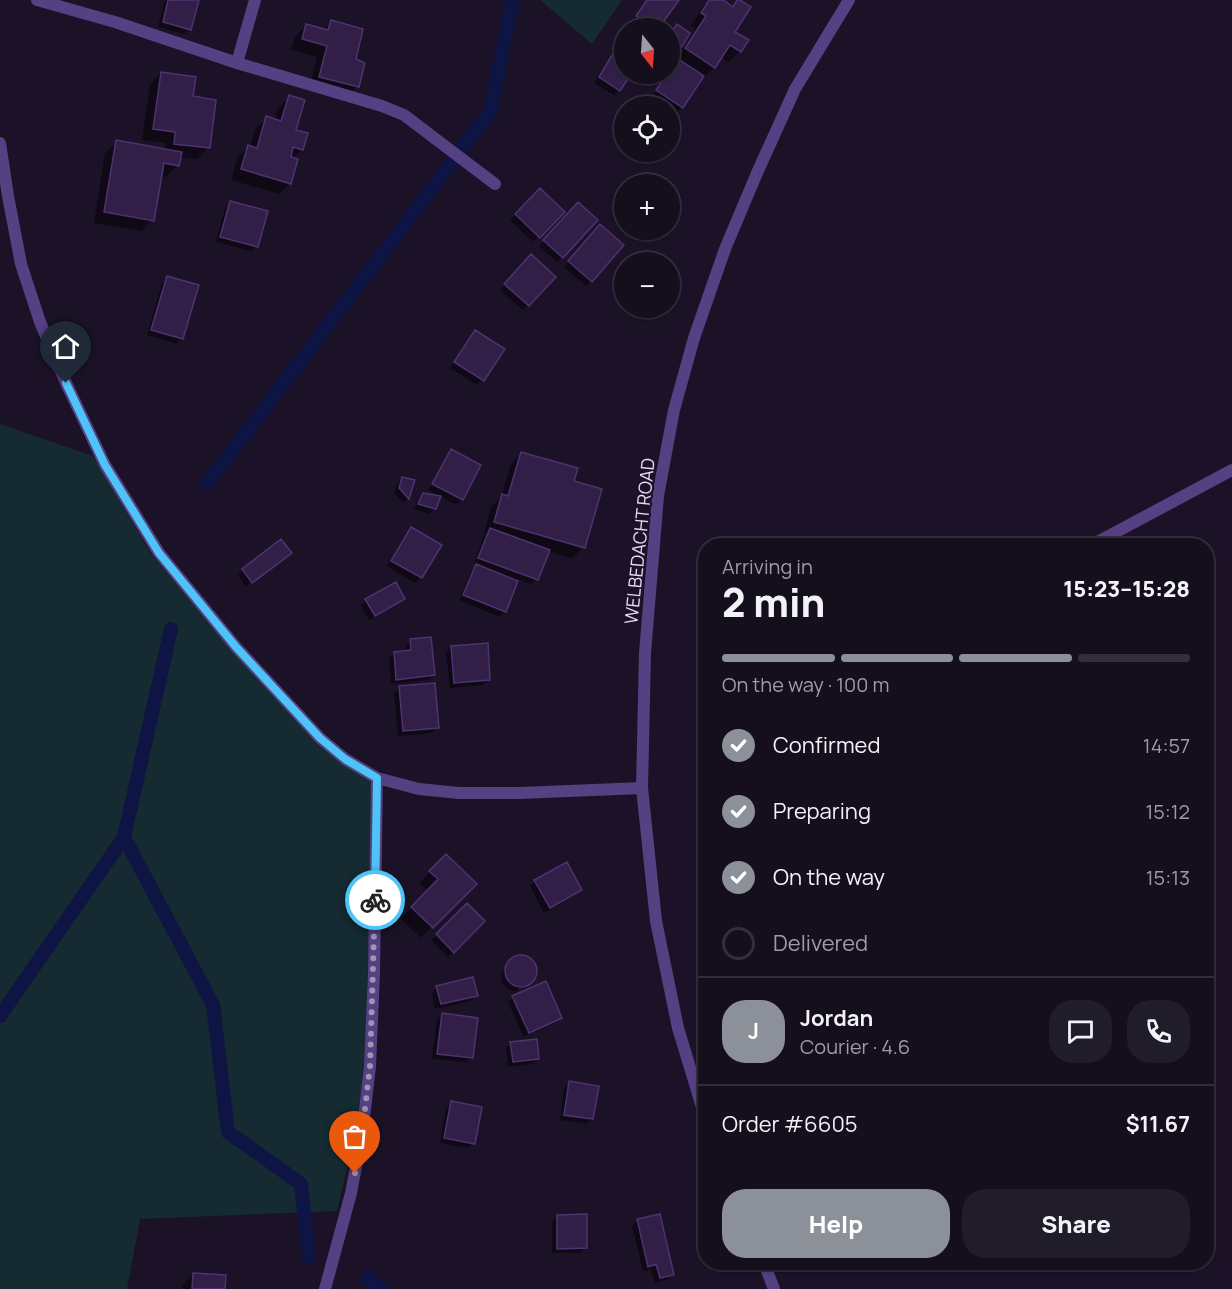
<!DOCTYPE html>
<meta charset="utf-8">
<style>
body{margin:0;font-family:Manrope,sans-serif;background:#211c2a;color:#f1f3f6;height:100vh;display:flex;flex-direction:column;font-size:22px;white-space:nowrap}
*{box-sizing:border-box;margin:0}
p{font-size:20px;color:#9d9ca4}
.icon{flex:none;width:33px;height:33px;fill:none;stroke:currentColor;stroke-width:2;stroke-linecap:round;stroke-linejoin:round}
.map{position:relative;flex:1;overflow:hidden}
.panel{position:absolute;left:698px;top:538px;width:516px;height:732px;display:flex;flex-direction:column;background:#140e1d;border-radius:24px;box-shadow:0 2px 4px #0004,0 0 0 2px #332e3b}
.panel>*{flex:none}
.needle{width:39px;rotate:163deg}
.buttons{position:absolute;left:614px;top:18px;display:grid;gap:12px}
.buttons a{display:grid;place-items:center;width:66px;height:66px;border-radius:50%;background:#140e1d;box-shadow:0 2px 4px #0004,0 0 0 2px #332e3b;font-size:30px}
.pin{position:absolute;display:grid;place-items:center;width:51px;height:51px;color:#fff;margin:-62px -26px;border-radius:50% 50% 50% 0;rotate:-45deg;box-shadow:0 0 6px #0007}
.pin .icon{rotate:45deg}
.courier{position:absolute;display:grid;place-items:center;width:60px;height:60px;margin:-30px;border:4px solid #4fc3f7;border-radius:50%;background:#fff;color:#222;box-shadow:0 2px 8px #0007}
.summary em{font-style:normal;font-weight:800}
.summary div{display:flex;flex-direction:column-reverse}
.summary{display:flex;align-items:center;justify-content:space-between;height:102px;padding:0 24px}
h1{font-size:39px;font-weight:800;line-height:45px}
.bar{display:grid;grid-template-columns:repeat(4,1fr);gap:9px 6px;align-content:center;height:72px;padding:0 24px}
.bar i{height:8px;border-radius:4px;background:#332e3b}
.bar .current{background:#8c9099}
.bar p{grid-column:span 4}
.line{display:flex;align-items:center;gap:15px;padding:0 24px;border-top:2px solid #332e3b}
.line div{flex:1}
.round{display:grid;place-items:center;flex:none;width:63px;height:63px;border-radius:24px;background:#211c2a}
ol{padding:0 24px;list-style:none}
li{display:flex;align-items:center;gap:18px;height:66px}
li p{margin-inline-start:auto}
li .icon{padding:6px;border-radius:50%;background:#8c9099;color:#fff;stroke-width:4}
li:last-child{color:#9d9ca4}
li i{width:33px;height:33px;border:3px solid #332e3b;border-radius:50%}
.button{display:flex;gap:12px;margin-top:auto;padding:12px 24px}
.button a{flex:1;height:69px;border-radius:24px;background:#8c9099;color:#fff;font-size:24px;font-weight:800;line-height:69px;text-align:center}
.button a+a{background:#211c2a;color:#f1f3f6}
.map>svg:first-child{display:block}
</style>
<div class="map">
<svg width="1232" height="1289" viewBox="0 0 1232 1289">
<rect width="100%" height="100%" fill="#1b1227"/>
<!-- green -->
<path fill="#152b31" d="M 540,0 L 622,0 L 592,44 Z
M 0,424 L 93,456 L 151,554 L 225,643 L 374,779 L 365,1056 L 356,1132 L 337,1211 L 140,1219 L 127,1289 L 0,1289 Z"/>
<!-- shadow -->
<path fill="#0007" d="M 165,0 L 198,0 L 190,29 L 184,34 L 158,27 Z
M 647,0 L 677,0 L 658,28 L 643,28 L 632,22 Z
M 709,0 L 720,0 L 731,7 L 738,0 L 733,32 L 740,51 L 729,62 L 720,57 L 714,67 L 703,78 L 701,77 L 682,107 L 677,112 L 652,96 L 667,74 L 669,74 L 669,70 L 677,61 L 675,60 L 696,28 L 691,25 L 703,7 Z
M 332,22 L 354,60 L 358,86 L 346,98 L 309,88 L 317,57 L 291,50 L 295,37 L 306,26 L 323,30 Z
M 677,26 L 681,46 L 675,51 L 669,47 L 669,36 Z
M 624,36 L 624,74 L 629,74 L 619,90 L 614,95 L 594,83 Z
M 161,73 L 191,98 L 208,148 L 197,159 L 179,157 L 178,165 L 166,177 L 160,175 L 152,220 L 141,231 L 94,223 L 105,153 L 117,142 L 164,150 L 165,143 L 142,140 L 150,84 Z
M 290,97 L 294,131 L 302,149 L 292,159 L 290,183 L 279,194 L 231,180 L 237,158 L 248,147 L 250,147 L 255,129 L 267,118 L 275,120 L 278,108 Z
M 540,190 L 563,212 L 533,242 L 510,220 Z
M 230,203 L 257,246 L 251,251 L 216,242 L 225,208 Z
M 572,209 L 562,257 L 557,262 L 539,246 Z
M 595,231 L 591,281 L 586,286 L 564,267 Z
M 531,256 L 554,277 L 523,310 L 500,290 Z
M 168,278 L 181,338 L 176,344 L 147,335 L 162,283 Z
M 475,332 L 502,350 L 482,380 L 477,385 L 450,368 L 470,337 Z
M 451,451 L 479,465 L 462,499 L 456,505 L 428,490 L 446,456 Z
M 522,453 L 572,482 L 583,547 L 572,559 L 547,551 L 536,579 L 531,584 L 518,579 L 505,611 L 500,617 L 459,600 L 471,571 L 477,565 L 474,564 L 485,533 L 484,533 L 491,507 L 501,497 L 511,464 Z
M 402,478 L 408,498 L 403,503 L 394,493 L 397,484 Z
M 423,495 L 435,508 L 429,514 L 414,509 L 418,500 Z
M 411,529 L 440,546 L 421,577 L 415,583 L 387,566 L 406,534 Z
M 284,559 L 246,587 L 238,575 L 243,570 Z
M 403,599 L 398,604 L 369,620 L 361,606 L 366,601 Z
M 411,641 L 434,675 L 428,680 L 391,684 L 389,659 L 394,653 L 406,652 L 406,646 Z
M 452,647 L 489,680 L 483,685 L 450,688 L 446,652 Z
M 400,688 L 437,728 L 432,733 L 398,736 L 394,693 Z
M 446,856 L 474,884 L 421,938 L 401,919 L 428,891 L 419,883 Z
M 535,881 L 580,890 L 575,895 L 544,913 L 530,886 Z
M 467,905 L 483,921 L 448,957 L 431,940 Z
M 516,958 L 526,958 L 534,964 L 535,968 L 534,977 L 532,981 L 517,989 L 518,992 L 509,990 L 502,983 L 501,974 L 503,970 Z
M 437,987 L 476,995 L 471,1001 L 435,1009 L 432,993 Z
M 513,997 L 560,1017 L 555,1023 L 523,1037 L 508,1002 Z
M 442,1014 L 471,1057 L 466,1062 L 432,1059 L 437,1020 Z
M 511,1043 L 538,1059 L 532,1064 L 508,1067 L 506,1048 Z
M 569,1083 L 592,1119 L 586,1124 L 560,1120 L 560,1116 L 590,1120 L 590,1117 L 561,1113 L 564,1088 Z
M 452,1103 L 473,1143 L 468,1148 L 440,1143 L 446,1108 Z
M 557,1216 L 586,1247 L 580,1253 L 552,1253 L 552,1222 Z
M 638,1220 L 673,1275 L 667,1280 L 655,1283 L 651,1269 L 643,1271 L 632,1226 Z
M 193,1275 L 224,1289 L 182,1289 L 182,1286 Z"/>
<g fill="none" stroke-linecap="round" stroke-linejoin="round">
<!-- stream -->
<path stroke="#0e1444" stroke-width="14" d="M 207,484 L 490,112 L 513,0
M 171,629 L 124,837 L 213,1005 L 228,1132 L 301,1184 L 309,1257
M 0,1016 L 124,837
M 368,1277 L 381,1289"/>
</g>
<!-- building -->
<path fill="#311f47" stroke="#4f3271" stroke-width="1.5" d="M 168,0 L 199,0 L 191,30 L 163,22 Z
M 647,0 L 679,0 L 659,28 L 656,28 L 636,16 Z
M 709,0 L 723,0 L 733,7 L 737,0 L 740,0 L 751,7 L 735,32 L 749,40 L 741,52 L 730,45 L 715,68 L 685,48 L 706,16 L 701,13 Z
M 331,20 L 363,29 L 356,59 L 365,63 L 359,87 L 319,77 L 327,46 L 302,39 L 306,24 L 328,30 Z
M 677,24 L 690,33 L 682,47 L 669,39 L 669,36 Z
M 624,35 L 624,74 L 631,74 L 620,91 L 599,77 Z
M 677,58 L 704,76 L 683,108 L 656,90 L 667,74 L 669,74 L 669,71 Z
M 161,72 L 196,77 L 193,96 L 216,100 L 210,148 L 174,144 L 175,132 L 153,129 Z
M 289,95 L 305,100 L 296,130 L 308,133 L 303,150 L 293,147 L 291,157 L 298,159 L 291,184 L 241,169 L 248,145 L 257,148 L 266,116 L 281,121 Z
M 116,140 L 182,152 L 179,166 L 164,163 L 154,221 L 104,212 Z
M 540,188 L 565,212 L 540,238 L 515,214 Z
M 230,201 L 268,211 L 258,247 L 220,237 Z
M 578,202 L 598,220 L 563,258 L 543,240 Z
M 600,224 L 624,245 L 592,282 L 568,261 Z
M 531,254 L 556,277 L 529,306 L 504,284 Z
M 167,276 L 199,285 L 183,339 L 151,330 Z
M 475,330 L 505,349 L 484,381 L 454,362 Z
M 451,449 L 481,465 L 463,500 L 432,484 Z
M 521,452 L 578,468 L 574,481 L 602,489 L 585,548 L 494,522 L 502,494 L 508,496 Z
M 402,477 L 415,480 L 409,499 L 399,488 Z
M 423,493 L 441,496 L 436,509 L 418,504 Z
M 411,527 L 442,545 L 422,578 L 391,561 Z
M 490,528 L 550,550 L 538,580 L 478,558 Z
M 281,539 L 292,553 L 252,583 L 242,569 Z
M 476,564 L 518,581 L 506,612 L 463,595 Z
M 396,582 L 405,599 L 375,616 L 365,599 Z
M 431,637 L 435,675 L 396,680 L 394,652 L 411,650 L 410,639 Z
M 488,643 L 490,680 L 454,683 L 451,646 Z
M 435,683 L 439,728 L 403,731 L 399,686 Z
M 446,854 L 477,884 L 433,928 L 411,907 L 438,879 L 429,871 Z
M 567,862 L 582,890 L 550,908 L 534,880 Z
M 467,903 L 485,921 L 454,953 L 436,934 Z
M505 971a16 16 0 1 1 32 0a16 16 0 1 1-32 0Z
M 473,977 L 478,996 L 441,1004 L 436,986 Z
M 546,981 L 562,1018 L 529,1033 L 512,996 Z
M 442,1013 L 478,1018 L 473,1058 L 437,1054 Z
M 537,1039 L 539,1059 L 513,1062 L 510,1042 Z
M 569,1081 L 599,1086 L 593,1119 L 564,1115 Z
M 451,1101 L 482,1107 L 475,1144 L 444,1138 Z
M 587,1214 L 587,1248 L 557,1249 L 557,1215 Z
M 660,1214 L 674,1275 L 660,1278 L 656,1264 L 648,1267 L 637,1219 Z
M 193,1273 L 226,1275 L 225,1289 L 192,1289 Z"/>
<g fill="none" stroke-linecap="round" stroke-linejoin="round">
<!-- service -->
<path stroke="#544083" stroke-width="12" d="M 237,63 L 382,106 L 404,115 L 495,184
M 1090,546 L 1232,470"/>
<!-- minor -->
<path stroke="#544083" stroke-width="12" d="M 37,0 L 115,22 L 237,63 L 255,0
M 0,143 L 8,196 L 21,264 L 40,322 L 66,383 L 105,465 L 159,553 L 236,647 L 320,738 L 345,759 L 377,778 L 419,789 L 459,793 L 520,793 L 642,788
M 325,1289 L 351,1193 L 362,1135 L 370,1066 L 374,973 L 377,778"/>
<!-- tertiary -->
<path stroke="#544083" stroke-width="12" d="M 705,1117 L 678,1028 L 656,921 L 642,788 L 645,653 L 658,496 L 674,410 L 694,338 L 725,249 L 757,173 L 795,89 L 849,0
M 764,1263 L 774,1289"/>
</g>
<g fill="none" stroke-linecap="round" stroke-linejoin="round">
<!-- done -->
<path stroke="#a094b2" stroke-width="6" stroke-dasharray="0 10.8" d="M 355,1173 L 362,1135 L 370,1066 L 375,900"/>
<!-- route -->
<path stroke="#4fc3f7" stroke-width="8" d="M 66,383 L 105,465 L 159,553 L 236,647 L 320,738 L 345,759 L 377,778 L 375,900"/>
</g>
<g text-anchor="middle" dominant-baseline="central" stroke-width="4.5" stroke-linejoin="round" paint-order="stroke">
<!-- street labels -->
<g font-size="18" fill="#e7dafd" stroke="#1b1227">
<text transform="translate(639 541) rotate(-84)">WELBEDACHT ROAD</text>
</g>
</g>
</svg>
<div class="buttons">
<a><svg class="needle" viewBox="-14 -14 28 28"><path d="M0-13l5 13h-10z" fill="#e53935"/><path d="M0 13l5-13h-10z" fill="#9d9ca4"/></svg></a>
<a><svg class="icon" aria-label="locate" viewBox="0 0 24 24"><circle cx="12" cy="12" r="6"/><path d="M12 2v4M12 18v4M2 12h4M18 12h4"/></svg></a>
<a>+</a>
<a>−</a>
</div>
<div class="pin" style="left:355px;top:1173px;background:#ea580c"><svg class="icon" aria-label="bag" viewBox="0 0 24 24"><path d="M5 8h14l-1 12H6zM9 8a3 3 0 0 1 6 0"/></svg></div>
<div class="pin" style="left:66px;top:383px;background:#1f2937"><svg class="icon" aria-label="home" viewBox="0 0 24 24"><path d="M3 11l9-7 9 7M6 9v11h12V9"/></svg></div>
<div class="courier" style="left:375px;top:900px"><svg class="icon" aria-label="bike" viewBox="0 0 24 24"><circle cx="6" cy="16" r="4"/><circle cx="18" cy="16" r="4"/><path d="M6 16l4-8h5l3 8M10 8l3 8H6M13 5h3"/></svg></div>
<section class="panel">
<div class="summary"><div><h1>2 min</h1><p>Arriving in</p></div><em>15:23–15:28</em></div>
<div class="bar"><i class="current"></i><i class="current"></i><i class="current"></i><i></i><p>On the way · 100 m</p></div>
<ol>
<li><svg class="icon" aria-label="check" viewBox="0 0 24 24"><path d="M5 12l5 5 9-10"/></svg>Confirmed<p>14:57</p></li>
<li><svg class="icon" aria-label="check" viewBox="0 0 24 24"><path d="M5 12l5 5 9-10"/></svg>Preparing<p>15:12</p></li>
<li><svg class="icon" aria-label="check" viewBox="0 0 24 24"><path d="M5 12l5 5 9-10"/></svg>On the way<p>15:13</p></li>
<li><i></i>Delivered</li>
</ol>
<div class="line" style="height:108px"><b class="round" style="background:#8c9099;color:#fff">J</b><div><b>Jordan</b><p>Courier · 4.6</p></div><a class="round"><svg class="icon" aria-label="chat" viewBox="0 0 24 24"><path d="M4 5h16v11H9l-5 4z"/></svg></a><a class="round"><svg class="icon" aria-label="phone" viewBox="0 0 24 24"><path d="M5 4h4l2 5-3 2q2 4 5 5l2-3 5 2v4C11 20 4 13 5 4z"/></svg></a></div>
<div class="line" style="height:78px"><div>Order #6605</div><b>$11.67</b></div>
<div class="button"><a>Help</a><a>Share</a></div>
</section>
</div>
